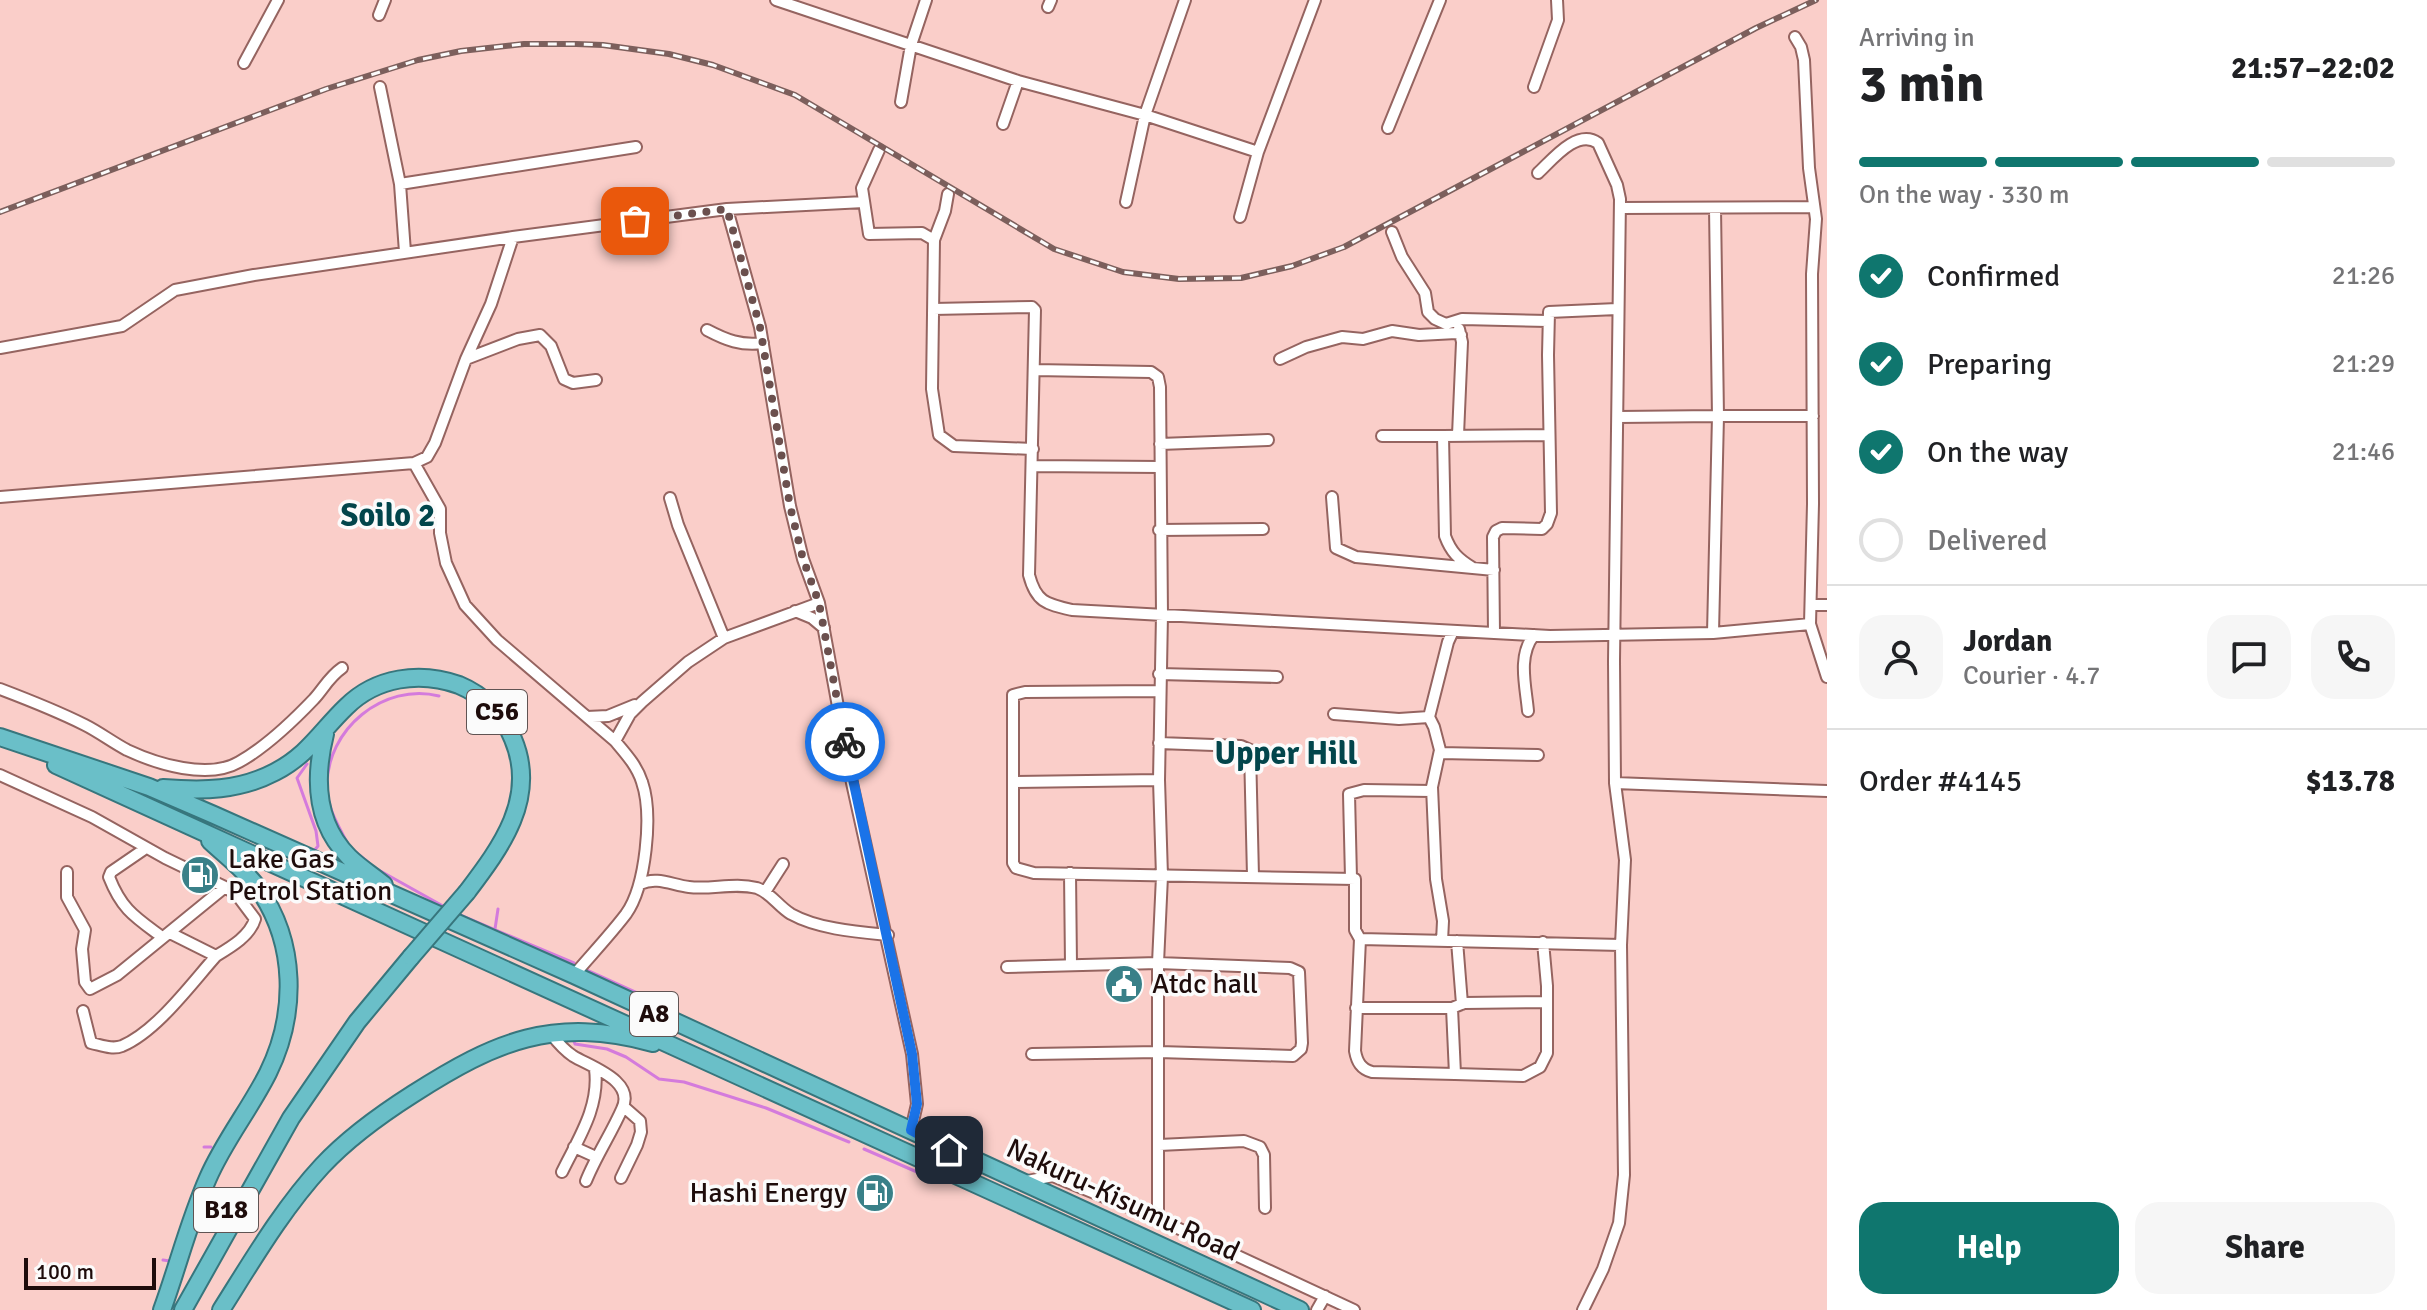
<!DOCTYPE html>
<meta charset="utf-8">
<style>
body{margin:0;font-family:Signika,sans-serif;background:#f6f6f6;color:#202124;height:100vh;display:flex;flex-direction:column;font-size:30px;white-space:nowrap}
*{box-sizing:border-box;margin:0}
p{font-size:26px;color:#757577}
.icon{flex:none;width:44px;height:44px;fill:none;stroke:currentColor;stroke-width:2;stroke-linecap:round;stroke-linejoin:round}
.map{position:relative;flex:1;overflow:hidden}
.side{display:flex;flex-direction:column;background:#fff;width:600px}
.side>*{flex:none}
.scale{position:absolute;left:24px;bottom:20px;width:132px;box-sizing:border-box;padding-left:8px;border:4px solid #1e0c0b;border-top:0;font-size:22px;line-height:28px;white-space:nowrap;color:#1e0c0b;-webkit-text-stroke:6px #fbfbfb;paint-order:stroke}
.pin{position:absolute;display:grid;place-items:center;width:68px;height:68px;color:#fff;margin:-34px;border-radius:16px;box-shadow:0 4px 12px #0006}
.courier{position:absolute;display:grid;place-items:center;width:80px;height:80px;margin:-40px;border:6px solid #1a73e8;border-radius:50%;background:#fff;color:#222;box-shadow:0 2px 10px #0007}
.overview em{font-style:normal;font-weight:800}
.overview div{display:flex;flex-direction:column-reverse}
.overview{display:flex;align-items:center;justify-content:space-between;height:136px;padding:0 32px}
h1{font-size:52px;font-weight:800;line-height:60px}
.bar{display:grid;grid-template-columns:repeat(4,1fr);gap:12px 8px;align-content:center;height:96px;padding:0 32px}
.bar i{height:10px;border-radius:6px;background:#e0e0e0}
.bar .current{background:#0f766e}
.bar p{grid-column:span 4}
.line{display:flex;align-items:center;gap:20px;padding:0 32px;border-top:2px solid #e0e0e0}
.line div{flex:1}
.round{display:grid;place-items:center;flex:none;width:84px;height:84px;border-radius:24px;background:#f6f6f6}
ol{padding:0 32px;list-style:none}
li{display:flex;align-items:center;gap:24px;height:88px}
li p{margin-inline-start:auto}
li .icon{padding:8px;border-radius:50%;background:#0f766e;color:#fff;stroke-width:4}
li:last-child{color:#757577}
li i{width:44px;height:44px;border:4px solid #e0e0e0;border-radius:50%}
.cta{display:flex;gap:16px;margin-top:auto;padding:16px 32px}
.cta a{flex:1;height:92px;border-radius:24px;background:#0f766e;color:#fff;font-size:32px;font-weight:800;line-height:92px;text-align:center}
.cta a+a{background:#f6f6f6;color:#202124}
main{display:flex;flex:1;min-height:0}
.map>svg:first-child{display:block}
</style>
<main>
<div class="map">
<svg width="1827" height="1310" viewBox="0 0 1827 1310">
<rect width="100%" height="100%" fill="#facec9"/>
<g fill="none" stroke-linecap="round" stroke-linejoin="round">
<!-- stream -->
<path stroke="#d47bdc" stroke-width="3" d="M 307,764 L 297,778 L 316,831 L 318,846 L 314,851
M 348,844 C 339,827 327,808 327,787 C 326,729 384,682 439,696
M 353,850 L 369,863
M 375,868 L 443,906
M 460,915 L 574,963
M 495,929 L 498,909
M 587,970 L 673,1009
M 573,1039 L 575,1044 L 607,1049 L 626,1057 L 659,1079 L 684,1082 L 766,1108 L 849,1142
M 204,1147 L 211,1147
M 864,1149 L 917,1172
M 930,1178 L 938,1182
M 163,1260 L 170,1261"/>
<!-- minor casing -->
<g stroke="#956460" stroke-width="14">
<path id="minor" d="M 776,0 L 1018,81 L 1145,115 L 1258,152
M 1048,7 L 1051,0
M 379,15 L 385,0
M 1795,37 L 1801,47 L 1804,60 L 1809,168 L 1816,219 L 1812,274 L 1813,504 L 1810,624 L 1827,677
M 244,63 L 278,0
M 380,87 L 400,184 L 405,252
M 1534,87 L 1558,20 L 1557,0
M 901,102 L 911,45 L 926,0
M 1003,124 L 1018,81
M 1388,128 L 1440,0
M 879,150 L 862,188 L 869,234 L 922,233 L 934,240
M 1538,173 C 1552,160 1577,128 1598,143 L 1617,185 L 1620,199 L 1614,661 L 1615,783 L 1625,860 L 1621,945 L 1624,1175 L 1619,1223 L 1603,1269 L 1583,1310
M 400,184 L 636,147
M 948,194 L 945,211 L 934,240 L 932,389 L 939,435 L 954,446 L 1033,449
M 1126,202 L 1145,115 L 1185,0
M 1620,208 L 1814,207
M 727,209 L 760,327 L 790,506 L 803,559 L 819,603 L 852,783 L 912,1054 L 917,1104 L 911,1130
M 1240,217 L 1258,152 L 1315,0
M 1392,232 L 1402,257 L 1425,293 L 1428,312 L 1435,319 L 1446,324 L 1462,319 L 1548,321
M 933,309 L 1032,307 L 1035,310 L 1029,575 C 1036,602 1046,604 1072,610 L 1550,636 L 1713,633 L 1810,624
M 707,330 C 726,340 741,346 763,343
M 0,348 L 122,326 L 175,290 L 254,275 L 513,237 L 727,209 L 864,202
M 466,359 L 518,339 L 540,335 L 551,346 L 564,379 L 573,383 L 596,380
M 1280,359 L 1306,347 L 1342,337 L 1363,339 L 1392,331 L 1419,335 L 1456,333 L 1461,335
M 1034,370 L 1151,372 L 1158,377 L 1160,387 L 1162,614 L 1159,780 L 1162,876 L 1158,963 L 1158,1219
M 1618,417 L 1718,416 L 1715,208
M 1458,435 L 1462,342 L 1459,329
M 1382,436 L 1443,436
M 1160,444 L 1268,440
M 414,463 L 440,509 L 440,533 L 446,563 L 465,605 L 497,640 L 615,741 C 626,754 637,766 642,782 C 653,814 646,886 626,914 C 610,935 591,955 574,975
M 1032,466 L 1160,467
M 0,497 L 414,463 L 427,457 L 435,443 L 466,359 L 491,304 L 513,237
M 1332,497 L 1336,548 L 1356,557 L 1494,570
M 670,498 L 678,525 L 724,638
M 1159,530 L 1263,529
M 1473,568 C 1458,559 1451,552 1445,536 L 1443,436 L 1549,435
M 1811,605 L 1827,605
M 795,611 L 812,618 L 824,628
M 1494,633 L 1493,537 L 1496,531 L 1502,528 L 1542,529 L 1547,524 L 1551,513 L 1548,355 L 1549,312 L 1617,309
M 1713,633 L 1718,416 L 1813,416
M 1159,674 L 1277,677
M 0,689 C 29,700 57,711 85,725 C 99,732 112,742 127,750 C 157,764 208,780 239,762 C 266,747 293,721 314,699 C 324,688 329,677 342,668
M 1159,691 L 1025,692 L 1013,695 L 1013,863 L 1016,868 L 1034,873 L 1355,879 L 1355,930 L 1360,939 L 1355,1051 C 1357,1062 1361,1069 1372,1072 L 1455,1074 L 1452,1008
M 1528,711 C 1526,687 1517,656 1534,635
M 1334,714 L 1399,719 L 1429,717
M 587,717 L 608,716 L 635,705
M 615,741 L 630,714 L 642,702 L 688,662 L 724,638 L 819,603
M 1159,743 L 1241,746 L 1250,750 L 1253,876
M 1440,753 L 1538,755
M 0,775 L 92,817 L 165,858 L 225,887 L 237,895 L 255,919 C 250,936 231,947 216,956 L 170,933
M 1013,782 L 1159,780
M 1615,783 L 1827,791
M 146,848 L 111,872 L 109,877 C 122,910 135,917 162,937
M 67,872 L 67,897 L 85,930 L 82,949 L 85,982 L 90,989 L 117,975 L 225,887
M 1070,873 L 1071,965
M 1351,878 L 1349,794 L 1364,790 L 1432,791
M 640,884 C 657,876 672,885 689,887 C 711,890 734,882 757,888 C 771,893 778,906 791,914 C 818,929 857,932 888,935
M 765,892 L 783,864
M 1360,939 L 1621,945
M 1442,941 L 1443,921 L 1436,879 L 1432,787 L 1440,750 L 1434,727 L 1429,717 L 1448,642 L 1453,631
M 1457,941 L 1462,1004
M 1007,967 L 1158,963 L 1290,968 L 1299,972 L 1302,1043 L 1301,1049 L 1293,1056 L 1159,1052 L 1032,1054
M 1356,1008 L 1452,1008 L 1464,1003 L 1547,1002
M 83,1011 L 91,1043 C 101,1045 112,1050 122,1046 C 157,1031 191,984 216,956
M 551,1034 C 558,1043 564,1050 573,1056 C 591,1067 636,1081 622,1109 C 611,1134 596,1156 586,1181
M 1455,1074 L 1523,1076 L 1540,1067 L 1547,1053 L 1547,986 L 1543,942
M 1159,1145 L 1244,1141 L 1260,1147 L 1264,1155 L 1265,1208
M 574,1147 L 596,1157
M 562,1172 C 578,1139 600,1107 595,1069
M 621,1178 L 637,1145 L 641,1132 L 640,1121 L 624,1107
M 1022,1182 L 1053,1176 L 1158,1219 L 1354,1310
M 1317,1310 L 1325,1296"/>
</g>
<!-- trunk casing -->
<g stroke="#37767d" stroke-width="20">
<path id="trunk" d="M 325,734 C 314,778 315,823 349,857 C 359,867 372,875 384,885
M 0,737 L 149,787 L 214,815 L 574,975 L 1300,1310
M 56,765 L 1252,1310
M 163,788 C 203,791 239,791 275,772 C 308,755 321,731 346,707 C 376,677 420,671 459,685 C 483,695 503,714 513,739 C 538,798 501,847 467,892
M 162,1310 C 178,1266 189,1221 208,1178 C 224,1141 250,1109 268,1073 C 297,1014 297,943 258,888 C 245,870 226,856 210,841
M 183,1310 L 291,1118 L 357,1022 L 411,957
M 221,1310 C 252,1261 283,1208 322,1166 C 349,1137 380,1115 413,1094 C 496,1041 553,1016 653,1043"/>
</g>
<!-- minor -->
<use href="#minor" stroke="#fff" stroke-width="10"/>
<!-- trunk -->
<use href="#trunk" stroke="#6abfc8" stroke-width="16"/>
<!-- rail casing -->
<g stroke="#7c5f5c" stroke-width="6">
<path id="rail" d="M 0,212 L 326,89 L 418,60 L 461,51 L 524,44 L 576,44 L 603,45 L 669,54 L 713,65 L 795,95 L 1054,249 L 1123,272 L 1179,279 L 1241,278 L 1292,266 L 1344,247 L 1756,28 L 1816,0"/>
</g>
<!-- rail -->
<use href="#rail" stroke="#fbfbfb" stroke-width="3" stroke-dasharray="9" stroke-linecap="butt"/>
<!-- trunk-bridge casing -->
<g stroke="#37767d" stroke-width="20" stroke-linecap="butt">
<path id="trunk-bridge" d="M 411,957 L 467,892"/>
</g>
<!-- trunk-bridge -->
<use href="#trunk-bridge" stroke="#6abfc8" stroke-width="16"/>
</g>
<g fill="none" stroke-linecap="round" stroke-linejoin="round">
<!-- done -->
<path stroke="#6b504e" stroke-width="8" stroke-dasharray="0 14.4" d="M 635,221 L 727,209 L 760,327 L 790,506 L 803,559 L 819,603 L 845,742"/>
<!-- route -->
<path stroke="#1a73e8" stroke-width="10" d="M 845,742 L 912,1054 L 917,1104 L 911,1130 L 949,1150"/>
</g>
<!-- icons -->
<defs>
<g id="fuel-disc" transform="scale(2)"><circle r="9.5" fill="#398088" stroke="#fbfbfb"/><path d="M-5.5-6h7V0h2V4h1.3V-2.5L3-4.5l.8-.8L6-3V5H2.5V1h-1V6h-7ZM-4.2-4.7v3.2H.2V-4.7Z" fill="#fff"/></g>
<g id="civic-disc" transform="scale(2)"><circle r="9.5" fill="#398088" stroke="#fbfbfb"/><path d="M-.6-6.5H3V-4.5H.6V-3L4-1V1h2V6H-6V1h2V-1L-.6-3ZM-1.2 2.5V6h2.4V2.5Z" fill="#fff"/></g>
</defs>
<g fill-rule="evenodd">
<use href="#fuel-disc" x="200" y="875"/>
<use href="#civic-disc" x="1124" y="984"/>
<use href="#fuel-disc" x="875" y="1193"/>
</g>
<g text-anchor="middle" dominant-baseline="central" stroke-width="7" stroke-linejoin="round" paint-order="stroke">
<!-- shield labels -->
<g fill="#fbfbfb" stroke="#605453" stroke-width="2">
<rect x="467" y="690" width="60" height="44" rx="6"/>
<rect x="630" y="992" width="48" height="44" rx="6"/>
<rect x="194" y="1188" width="64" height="44" rx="6"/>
</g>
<g font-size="26" font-weight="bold" fill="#1e0c0b">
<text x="497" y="712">C56</text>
<text x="654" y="1014">A8</text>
<text x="226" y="1210">B18</text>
</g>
<!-- poi labels -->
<g font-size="28" fill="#1e0c0b" stroke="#fbfbfb" text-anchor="start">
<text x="228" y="859">Lake Gas<tspan x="228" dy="32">Petrol Station</tspan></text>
<text x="1152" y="984">Atdc hall</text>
<text x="847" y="1193" text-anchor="end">Hashi Energy</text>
</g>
<!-- street labels -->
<g font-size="28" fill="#1e0c0b" stroke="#fbfbfb">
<text transform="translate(1123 1200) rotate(25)">Nakuru-Kisumu Road</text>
</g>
<!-- quarter labels -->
<g font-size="32" font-weight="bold" fill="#02454b" stroke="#fbfbfb">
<text x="388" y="515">Soilo 2</text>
<text x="1286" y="753">Upper Hill</text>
</g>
</g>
</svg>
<div class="scale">100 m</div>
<div class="pin" style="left:635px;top:221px;background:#ea580c"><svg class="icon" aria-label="bag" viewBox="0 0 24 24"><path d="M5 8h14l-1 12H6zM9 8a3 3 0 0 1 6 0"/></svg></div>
<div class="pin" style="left:949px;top:1150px;background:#1f2937"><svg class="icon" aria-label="home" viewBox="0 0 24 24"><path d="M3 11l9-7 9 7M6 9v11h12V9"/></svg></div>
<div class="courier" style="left:845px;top:742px"><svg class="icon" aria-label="bike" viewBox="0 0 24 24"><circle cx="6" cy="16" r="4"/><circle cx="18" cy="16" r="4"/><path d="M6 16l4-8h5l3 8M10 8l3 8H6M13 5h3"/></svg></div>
</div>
<section class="side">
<div class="overview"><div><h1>3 min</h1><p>Arriving in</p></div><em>21:57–22:02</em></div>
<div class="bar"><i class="current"></i><i class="current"></i><i class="current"></i><i></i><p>On the way · 330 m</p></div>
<ol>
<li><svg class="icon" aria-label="check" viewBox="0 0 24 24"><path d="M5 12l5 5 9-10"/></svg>Confirmed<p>21:26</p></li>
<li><svg class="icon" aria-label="check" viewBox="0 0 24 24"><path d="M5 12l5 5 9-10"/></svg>Preparing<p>21:29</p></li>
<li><svg class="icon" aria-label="check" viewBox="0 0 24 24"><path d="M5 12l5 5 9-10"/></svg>On the way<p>21:46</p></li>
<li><i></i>Delivered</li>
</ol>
<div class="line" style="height:144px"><a class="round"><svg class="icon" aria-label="person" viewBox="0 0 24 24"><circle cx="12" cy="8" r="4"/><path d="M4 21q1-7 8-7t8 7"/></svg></a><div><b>Jordan</b><p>Courier · 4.7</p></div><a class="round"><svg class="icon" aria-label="chat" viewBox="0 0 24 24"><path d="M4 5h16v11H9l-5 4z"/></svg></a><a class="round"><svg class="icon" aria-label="phone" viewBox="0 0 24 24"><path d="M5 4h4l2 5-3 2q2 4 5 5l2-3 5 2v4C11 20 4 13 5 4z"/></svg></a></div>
<div class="line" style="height:104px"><div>Order #4145</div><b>$13.78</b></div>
<div class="cta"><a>Help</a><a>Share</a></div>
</section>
</main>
